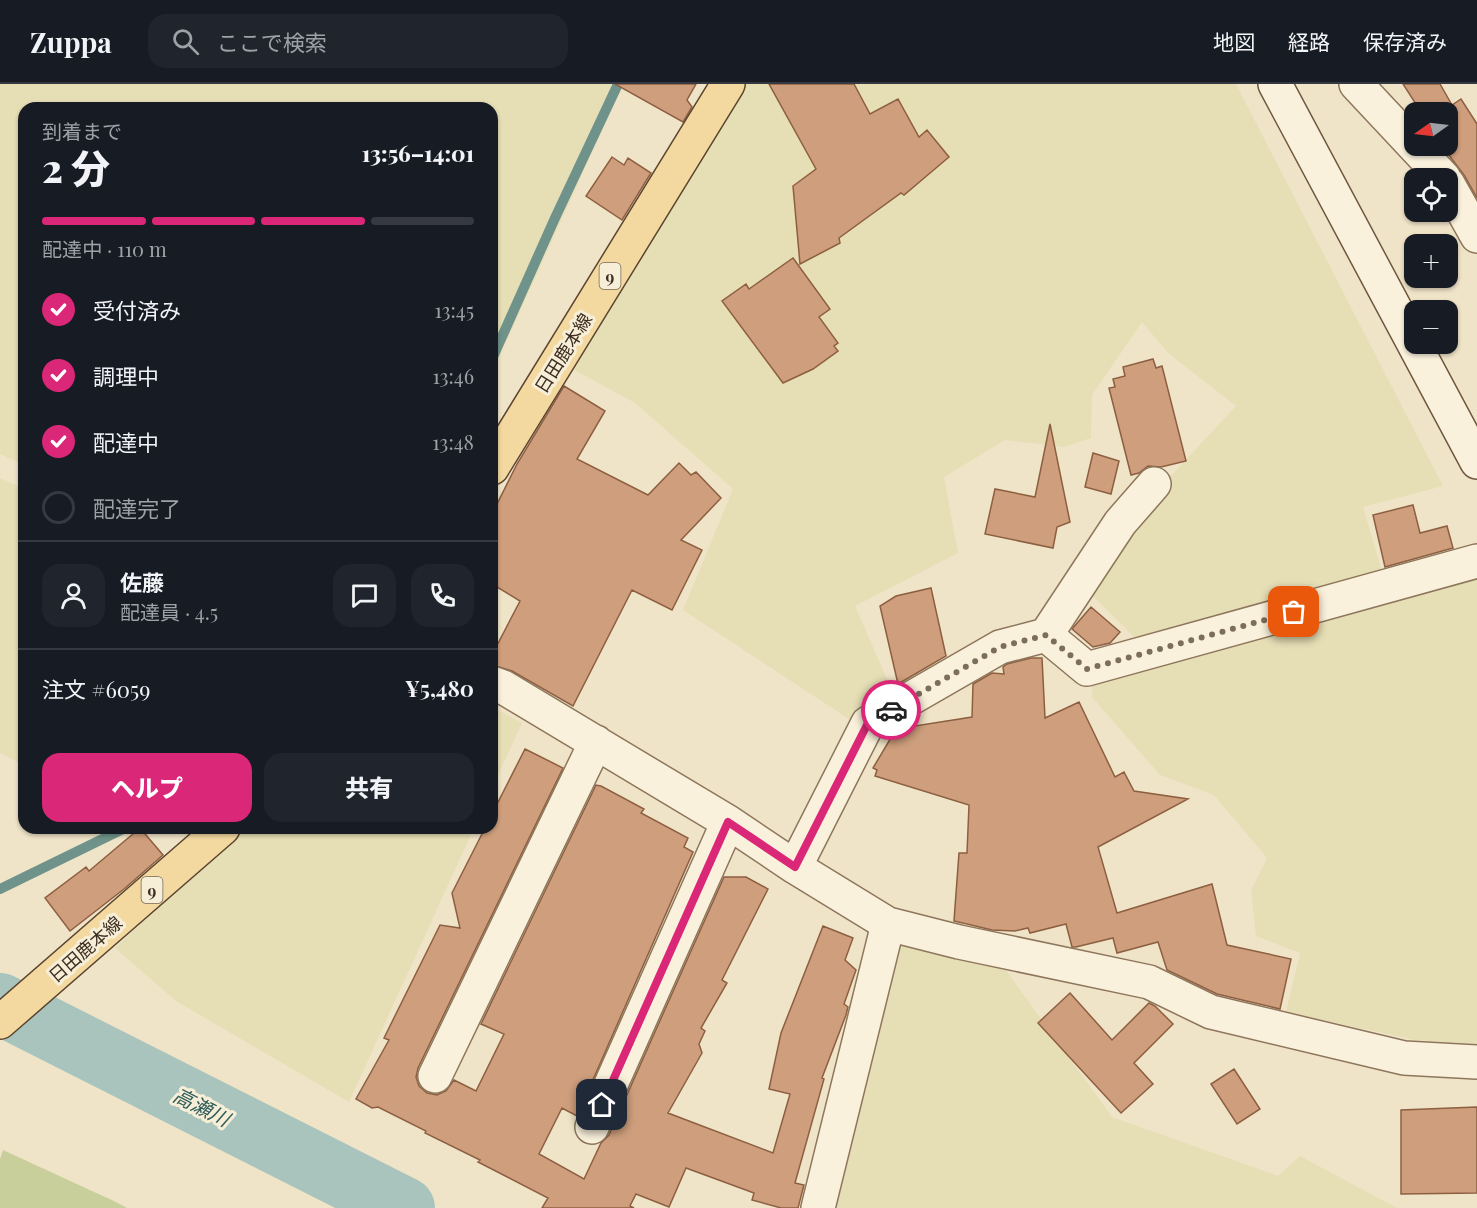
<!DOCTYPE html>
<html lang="ja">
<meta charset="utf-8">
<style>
body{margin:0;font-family:"Playfair Display","Noto Sans JP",serif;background:#20242c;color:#f1f3f6;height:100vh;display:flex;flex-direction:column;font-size:22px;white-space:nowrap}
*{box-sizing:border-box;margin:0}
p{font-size:20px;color:#9ea1a6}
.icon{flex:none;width:33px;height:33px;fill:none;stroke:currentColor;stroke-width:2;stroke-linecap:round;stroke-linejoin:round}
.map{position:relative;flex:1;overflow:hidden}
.details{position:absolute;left:18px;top:18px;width:480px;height:732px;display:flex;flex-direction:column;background:#171b24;border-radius:18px;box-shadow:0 2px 4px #0004}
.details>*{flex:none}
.needle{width:39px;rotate:256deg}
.buttons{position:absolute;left:1404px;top:18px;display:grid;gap:12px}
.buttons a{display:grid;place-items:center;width:54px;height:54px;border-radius:12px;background:#171b24;box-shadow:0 2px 4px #0004;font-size:30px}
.pin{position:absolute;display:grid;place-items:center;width:51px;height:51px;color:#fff;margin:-26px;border-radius:12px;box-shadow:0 3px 9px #0006}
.courier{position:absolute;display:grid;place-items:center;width:60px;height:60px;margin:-30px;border:4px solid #db2777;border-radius:50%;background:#fff;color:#222;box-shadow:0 2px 8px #0007}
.headline em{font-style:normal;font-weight:800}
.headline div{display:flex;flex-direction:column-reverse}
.headline{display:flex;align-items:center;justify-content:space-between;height:102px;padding:0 24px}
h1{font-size:39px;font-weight:800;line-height:45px}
.bar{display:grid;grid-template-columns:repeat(4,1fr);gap:9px 6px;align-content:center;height:72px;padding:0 24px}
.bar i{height:8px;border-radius:4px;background:#363941}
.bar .selected{background:#db2777}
.bar p{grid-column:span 4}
.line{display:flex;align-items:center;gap:15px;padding:0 24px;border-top:2px solid #363941}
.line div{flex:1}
.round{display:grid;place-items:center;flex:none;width:63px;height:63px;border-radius:18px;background:#20242c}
ol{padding:0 24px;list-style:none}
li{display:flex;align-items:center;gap:18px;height:66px}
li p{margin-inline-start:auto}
li .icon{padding:6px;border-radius:50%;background:#db2777;color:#fff;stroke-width:4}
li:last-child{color:#9ea1a6}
li i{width:33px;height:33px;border:3px solid #363941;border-radius:50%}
.button{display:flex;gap:12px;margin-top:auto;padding:12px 24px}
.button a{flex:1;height:69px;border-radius:18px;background:#db2777;color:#fff;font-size:24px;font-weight:800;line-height:69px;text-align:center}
.button a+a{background:#20242c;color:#f1f3f6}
header{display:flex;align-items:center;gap:36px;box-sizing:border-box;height:84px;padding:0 30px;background:#171b24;border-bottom:2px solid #363941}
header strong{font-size:28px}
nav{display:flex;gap:33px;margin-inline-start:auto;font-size:21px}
.search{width:420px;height:54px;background:#20242c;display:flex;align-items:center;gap:15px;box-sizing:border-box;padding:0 21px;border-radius:18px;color:#9ea1a6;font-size:22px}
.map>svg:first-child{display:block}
</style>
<header>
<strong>Zuppa</strong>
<div class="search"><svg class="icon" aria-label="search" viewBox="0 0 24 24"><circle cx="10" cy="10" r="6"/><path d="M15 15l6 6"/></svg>ここで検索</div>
<nav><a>地図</a><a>経路</a><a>保存済み</a></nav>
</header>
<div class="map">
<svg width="1477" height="1124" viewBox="0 0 1477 1124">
<rect width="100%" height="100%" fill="#f0e4c8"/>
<!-- farmland -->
<path fill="#e6deb5" d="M 0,0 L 623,0 L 492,289 L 492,24 L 24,24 L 24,381 L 0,370 Z
M 734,0 L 1236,0 L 1443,402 L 1363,423 L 1383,491 L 1140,559 L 1089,508 L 1167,396 L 1236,322 L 1168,269 L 1142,238 L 1092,311 L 1091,354 L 1064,363 L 1005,356 L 944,393 L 958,469 L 855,522 L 890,602 L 852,637 L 683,526 L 733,405 L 635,319 L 567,282 Z
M 0,394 L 24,405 L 24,681 L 0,669 Z
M 1477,490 L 1477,960 L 1415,956 L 1286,928 L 1300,869 L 1256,852 L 1251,807 L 1267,774 L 1214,711 L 1160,691 L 1092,613 L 1092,593 Z
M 492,623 L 522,639 L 492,704 Z
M 243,744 L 474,744 L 349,1018 L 176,917 L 115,864 Z
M 896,858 L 1002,881 L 1112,1033 L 1278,1092 L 1300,1072 L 1397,1124 L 832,1124 Z"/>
<!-- green -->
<path fill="#c9cf9b" d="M 3,1066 L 116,1118 L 127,1124 L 0,1124 L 0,1075 Z"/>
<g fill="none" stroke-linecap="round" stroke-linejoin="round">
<!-- stream -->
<path stroke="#6f938a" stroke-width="10" d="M 492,275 L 555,134 L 618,0
M 0,805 L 125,744"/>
<!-- river -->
<path stroke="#a9c4bc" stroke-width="62" d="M 0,920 L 404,1124"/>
</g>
<!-- building -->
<path fill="#cf9f7d" stroke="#8d5f41" stroke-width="1.5" d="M 615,0 L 696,0 L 687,16 L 692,23 L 683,38 Z
M 769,0 L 854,0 L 870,30 L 898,15 L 919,53 L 927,46 L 949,73 L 904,111 L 901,109 L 839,154 L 840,159 L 800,180 L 793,102 L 816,85 Z
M 1403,0 L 1440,0 L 1452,21 L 1461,15 L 1477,40 L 1477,114 L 1464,91 L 1442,62 L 1448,62 L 1448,28 L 1421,28 Z
M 612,73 L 624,81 L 628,74 L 651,89 L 622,136 L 586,112 Z
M 793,174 L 830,225 L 819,233 L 838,259 L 834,262 L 838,267 L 813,285 L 783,299 L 722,217 L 746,200 L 749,205 Z
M 1153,275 L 1156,284 L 1162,282 L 1186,377 L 1161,383 L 1148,382 L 1139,389 L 1131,391 L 1109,304 L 1115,303 L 1113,295 L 1125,292 L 1123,283 Z
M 564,302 L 605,327 L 577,375 L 648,411 L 679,379 L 691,391 L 696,388 L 721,414 L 681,456 L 702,466 L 672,526 L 632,506 L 573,622 L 512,587 L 492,581 L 492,571 L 520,517 L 492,500 L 492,430 L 517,380 Z
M 1050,340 L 1070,438 L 1057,443 L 1053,464 L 985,450 L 995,405 L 1035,413 Z
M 1093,369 L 1119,377 L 1111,410 L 1085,403 Z
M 1413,421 L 1420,449 L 1447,442 L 1453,464 L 1385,483 L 1373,431 Z
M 931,504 L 946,572 L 898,600 L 880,522 L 896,512 Z
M 1091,523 L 1120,548 L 1110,559 L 1093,563 L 1072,545 Z
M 1031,574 L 1042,574 L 1045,634 L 1079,618 L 1115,693 L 1124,688 L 1134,707 L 1188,715 L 1098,763 L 1117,829 L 1212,800 L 1227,861 L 1291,875 L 1280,925 L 1217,910 L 1167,886 L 1158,858 L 1117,869 L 1113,854 L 1076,863 L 1072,863 L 1066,840 L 1030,849 L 1028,844 L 1015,847 L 992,846 L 954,837 L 959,769 L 967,769 L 969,721 L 875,692 L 877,686 L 873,684 L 892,652 L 909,649 L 908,643 L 972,633 L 973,600 L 992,589 L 1004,590 L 1003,583 L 1007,580 Z
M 525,665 L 563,684 L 418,984 L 416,993 L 419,1002 L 427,1009 L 437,1011 L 446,1007 L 454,996 L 476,1007 L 504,950 L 481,940 L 596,701 L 601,702 L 644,725 L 641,729 L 688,754 L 684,763 L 693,768 L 577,1032 L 562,1024 L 539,1070 L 584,1095 L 601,1059 L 609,1051 L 724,793 L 746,793 L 768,805 L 722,896 L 727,899 L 701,944 L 705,947 L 699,960 L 702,969 L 668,1029 L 773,1069 L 790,1010 L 769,1005 L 781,949 L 823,842 L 853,854 L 845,876 L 856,886 L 844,920 L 848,923 L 846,931 L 822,994 L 824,995 L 795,1099 L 804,1101 L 798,1124 L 781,1124 L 752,1116 L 754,1109 L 686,1084 L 669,1123 L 636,1110 L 630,1122 L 634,1124 L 542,1124 L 548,1114 L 478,1078 L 480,1076 L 425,1049 L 426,1047 L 378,1023 L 372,1024 L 356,1015 L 389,956 L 384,954 L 440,841 L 460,844 L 452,809 L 485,744 L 492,744 L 492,730 Z
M 140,744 L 163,771 L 124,805 L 70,847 L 45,814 L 86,783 L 89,787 Z
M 1070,909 L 1112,956 L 1149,919 L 1155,922 L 1173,940 L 1134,979 L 1153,1000 L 1121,1029 L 1038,939 Z
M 1234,985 L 1260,1025 L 1237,1040 L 1211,1000 Z
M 1477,1023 L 1477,1109 L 1401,1110 L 1401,1026 Z"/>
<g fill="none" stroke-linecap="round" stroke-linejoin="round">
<!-- street casing -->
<g stroke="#8d765c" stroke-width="36">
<path id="street" d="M 1356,0 L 1444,94
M 1448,100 L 1477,152
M 1046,551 L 1120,439 L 1154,400
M 492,599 L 503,603 L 728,738 L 795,783 L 888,840 L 959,858 L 1149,898 L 1211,928 L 1404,974 L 1477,978
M 795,783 L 868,639 L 1000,563 L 1046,551 L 1087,585 L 1477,477
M 435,992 L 596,658
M 592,1043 L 728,738
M 818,1124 L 888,840"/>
</g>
<!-- secondary casing -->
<g stroke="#6f573f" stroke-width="36">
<path id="secondary" d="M 1275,0 L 1477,378"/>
</g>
<!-- primary casing -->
<g stroke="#5b4430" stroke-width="36">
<path id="primary" d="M 492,384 L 728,0
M 0,938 L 223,744"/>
</g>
<!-- street -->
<use href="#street" stroke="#faf1dc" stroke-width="33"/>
<!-- secondary -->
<use href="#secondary" stroke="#faf1dc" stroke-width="33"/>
<!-- primary -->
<use href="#primary" stroke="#f3d9a0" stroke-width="33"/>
</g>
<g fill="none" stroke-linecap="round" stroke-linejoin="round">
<!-- done -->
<path stroke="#7c6e5b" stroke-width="6" stroke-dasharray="0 10.8" d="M 891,626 L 1000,563 L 1046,551 L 1087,585 L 1294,528"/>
<!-- route -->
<path stroke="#db2777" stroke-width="8" d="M 602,1021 L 728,738 L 795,783 L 868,639 L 891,626"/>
</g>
<g text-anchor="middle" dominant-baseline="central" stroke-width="6" stroke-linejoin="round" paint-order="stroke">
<!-- shield labels -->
<g fill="#f7eed8" stroke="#756857" stroke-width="1.5">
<rect x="599.5" y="179" width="21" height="26" rx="4.5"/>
<rect x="141.5" y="793" width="21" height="26" rx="4.5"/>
</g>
<g font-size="16" font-weight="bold" fill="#3d2e20">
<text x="610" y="192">9</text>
<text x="152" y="806">9</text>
</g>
<!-- street labels -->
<g font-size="18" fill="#3d2e20" stroke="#f7eed8">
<text transform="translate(563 269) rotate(-58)">日田鹿本線</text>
<text transform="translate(85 865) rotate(-41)">日田鹿本線</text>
</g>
<!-- water labels -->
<g font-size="20" font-style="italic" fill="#2f5d5a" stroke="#f7eed8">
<text transform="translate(202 1022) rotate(27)">高瀬川</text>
</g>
</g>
</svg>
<div class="buttons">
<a><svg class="needle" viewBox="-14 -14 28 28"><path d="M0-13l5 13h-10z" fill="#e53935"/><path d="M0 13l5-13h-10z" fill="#9ea1a6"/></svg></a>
<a><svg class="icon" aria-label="locate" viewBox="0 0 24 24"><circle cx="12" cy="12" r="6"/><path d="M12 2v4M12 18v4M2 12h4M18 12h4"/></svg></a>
<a>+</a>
<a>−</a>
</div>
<div class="pin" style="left:1294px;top:528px;background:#ea580c"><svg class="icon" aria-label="bag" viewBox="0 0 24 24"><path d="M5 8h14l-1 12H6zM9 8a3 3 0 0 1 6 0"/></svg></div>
<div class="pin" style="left:602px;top:1021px;background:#1f2937"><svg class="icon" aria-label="home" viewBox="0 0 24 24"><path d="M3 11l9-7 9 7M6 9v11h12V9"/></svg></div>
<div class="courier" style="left:891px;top:626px"><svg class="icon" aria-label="car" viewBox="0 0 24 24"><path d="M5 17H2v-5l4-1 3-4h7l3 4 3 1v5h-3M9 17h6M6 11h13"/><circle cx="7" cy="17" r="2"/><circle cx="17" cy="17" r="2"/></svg></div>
<section class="details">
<div class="headline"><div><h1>2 分</h1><p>到着まで</p></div><em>13:56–14:01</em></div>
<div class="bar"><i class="selected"></i><i class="selected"></i><i class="selected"></i><i></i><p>配達中 · 110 m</p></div>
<ol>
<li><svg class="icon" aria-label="check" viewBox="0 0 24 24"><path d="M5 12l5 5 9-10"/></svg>受付済み<p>13:45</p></li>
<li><svg class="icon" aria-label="check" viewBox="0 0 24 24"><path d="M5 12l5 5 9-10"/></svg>調理中<p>13:46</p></li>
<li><svg class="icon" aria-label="check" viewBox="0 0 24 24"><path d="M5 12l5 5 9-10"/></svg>配達中<p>13:48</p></li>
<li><i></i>配達完了</li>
</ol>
<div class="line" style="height:108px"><a class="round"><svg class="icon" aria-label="person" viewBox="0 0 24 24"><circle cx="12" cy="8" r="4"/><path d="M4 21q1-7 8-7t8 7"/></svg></a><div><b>佐藤</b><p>配達員 · 4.5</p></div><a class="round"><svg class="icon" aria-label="chat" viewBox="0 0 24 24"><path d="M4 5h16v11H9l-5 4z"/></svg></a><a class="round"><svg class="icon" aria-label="phone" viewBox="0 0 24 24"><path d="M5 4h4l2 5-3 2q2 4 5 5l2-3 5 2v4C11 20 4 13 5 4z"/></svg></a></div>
<div class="line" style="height:78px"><div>注文 #6059</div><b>¥5,480</b></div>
<div class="button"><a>ヘルプ</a><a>共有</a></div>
</section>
</div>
